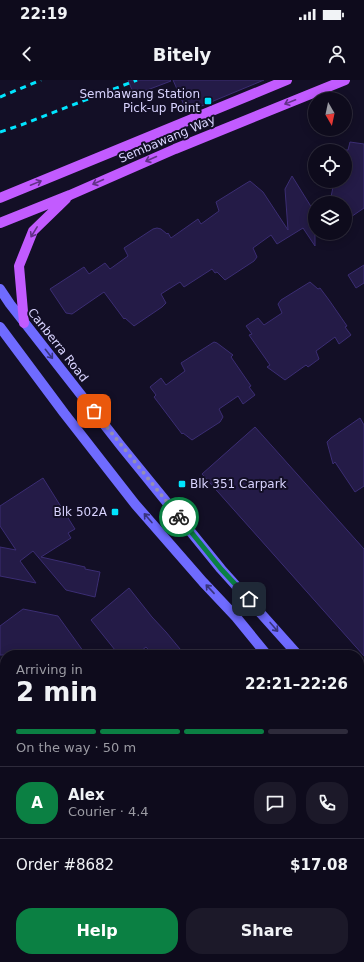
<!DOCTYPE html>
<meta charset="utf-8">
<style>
body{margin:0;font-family:"DejaVu Sans",sans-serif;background:#1c1929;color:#f1f3f6;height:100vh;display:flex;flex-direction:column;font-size:15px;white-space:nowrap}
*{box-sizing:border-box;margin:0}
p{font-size:13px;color:#9b9ba3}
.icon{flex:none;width:22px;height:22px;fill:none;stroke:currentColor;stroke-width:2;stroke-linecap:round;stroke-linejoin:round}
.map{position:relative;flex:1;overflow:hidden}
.drawer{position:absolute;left:0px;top:570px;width:364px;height:312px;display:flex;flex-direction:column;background:#0e0b1c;border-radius:16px 16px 0 0;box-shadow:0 2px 10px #0003,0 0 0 1px #2e2b3b}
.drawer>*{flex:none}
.needle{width:26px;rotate:171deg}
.buttons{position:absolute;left:308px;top:12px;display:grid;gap:8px}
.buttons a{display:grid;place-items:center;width:44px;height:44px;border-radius:50%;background:#0e0b1c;box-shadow:0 2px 10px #0003,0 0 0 1px #2e2b3b;font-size:20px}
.pin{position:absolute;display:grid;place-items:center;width:34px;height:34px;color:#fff;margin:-17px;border-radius:8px;box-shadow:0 2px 6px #0006}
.courier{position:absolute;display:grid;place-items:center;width:40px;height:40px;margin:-20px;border:3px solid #0b8043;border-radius:50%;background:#fff;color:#222;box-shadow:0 1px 5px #0007}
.summary em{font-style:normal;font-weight:800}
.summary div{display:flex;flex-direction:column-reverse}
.summary{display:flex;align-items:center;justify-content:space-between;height:68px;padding:0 16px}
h1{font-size:26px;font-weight:800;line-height:30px}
.bar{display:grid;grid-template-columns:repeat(4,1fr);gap:6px 4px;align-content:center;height:48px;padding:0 16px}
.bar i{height:5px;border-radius:3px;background:#2e2b3b}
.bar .active{background:#0b8043}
.bar p{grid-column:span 4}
.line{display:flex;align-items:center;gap:10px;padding:0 16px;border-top:1px solid #2e2b3b}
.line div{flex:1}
.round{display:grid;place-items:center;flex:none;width:42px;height:42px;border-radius:16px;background:#1c1929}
.action{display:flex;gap:8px;margin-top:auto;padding:8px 16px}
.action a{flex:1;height:46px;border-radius:16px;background:#0b8043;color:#fff;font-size:16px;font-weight:800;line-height:46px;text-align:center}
.action a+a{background:#1c1929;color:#f1f3f6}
.status{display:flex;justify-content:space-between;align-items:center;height:28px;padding:0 20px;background:#0e0b1c;direction:ltr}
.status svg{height:11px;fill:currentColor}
header{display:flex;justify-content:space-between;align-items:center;height:52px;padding:0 16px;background:#0e0b1c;font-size:18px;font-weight:800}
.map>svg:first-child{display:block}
</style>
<div class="status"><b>22:19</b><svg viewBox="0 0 49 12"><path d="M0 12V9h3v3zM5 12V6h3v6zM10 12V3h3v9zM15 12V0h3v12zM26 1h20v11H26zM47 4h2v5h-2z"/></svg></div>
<header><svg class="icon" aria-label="back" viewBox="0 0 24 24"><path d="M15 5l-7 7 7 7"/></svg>Bitely<svg class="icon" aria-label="person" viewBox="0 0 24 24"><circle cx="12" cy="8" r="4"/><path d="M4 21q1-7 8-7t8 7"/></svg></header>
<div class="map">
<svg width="364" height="882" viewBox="0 0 364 882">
<rect width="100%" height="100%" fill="#130f26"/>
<!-- building -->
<path fill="#241b47" stroke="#3b2d73" d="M 128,0 L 170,0 L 171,1 L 134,15 Z
M 173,0 L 264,0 L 187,32 Z
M 350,62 L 364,64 L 364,128 L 345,141 L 345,123 L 335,123 L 331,117 L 334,102 L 345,101 L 345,70 L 348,70 Z
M 292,96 L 315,133 L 315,166 L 303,148 L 277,164 L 271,155 L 253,168 L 257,177 L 254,181 L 225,200 L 217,192 L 215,193 L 212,189 L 184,207 L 180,202 L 161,214 L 166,223 L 162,227 L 134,246 L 125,238 L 124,239 L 104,212 L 72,234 L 66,233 L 50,209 L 84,187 L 89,194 L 105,183 L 110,189 L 128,176 L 124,168 L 153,149 L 157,148 L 161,149 L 167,154 L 168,153 L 171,158 L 198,139 L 201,144 L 219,131 L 216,122 L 245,104 L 250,101 L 263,112 L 288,150 L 285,109 Z
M 364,185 L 364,203 L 356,208 L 348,195 Z
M 310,202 L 318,209 L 320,208 L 329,220 L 347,246 L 345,247 L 351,255 L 339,264 L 335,257 L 316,271 L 319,279 L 308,287 L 306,285 L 285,300 L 267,287 L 270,285 L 249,255 L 252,254 L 246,246 L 258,238 L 264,245 L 282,233 L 278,224 L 281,220 Z
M 214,262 L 217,263 L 233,275 L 231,277 L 251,306 L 249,307 L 255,315 L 243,324 L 238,316 L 219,329 L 223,337 L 220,342 L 192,360 L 183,353 L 182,354 L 154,317 L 156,315 L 150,307 L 161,298 L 166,305 L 185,291 L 181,283 Z
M 360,338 L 364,345 L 364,406 L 355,412 L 335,382 L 333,384 L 327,362 L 331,358 Z
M 255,347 L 364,469 L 364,576 L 202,394 Z
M 43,398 L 75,449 L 68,453 L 71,458 L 41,477 L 85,487 L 85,489 L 100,492 L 95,517 L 66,510 L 33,471 L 20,481 L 36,503 L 0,496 L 0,467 L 16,470 L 0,446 L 0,426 Z
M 129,508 L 152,537 L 166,552 L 185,575 L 153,575 L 146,567 L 136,575 L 119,575 L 91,540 Z
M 23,529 L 58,536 L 86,575 L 0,575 L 0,546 Z"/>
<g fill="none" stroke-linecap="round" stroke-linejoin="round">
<!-- minor -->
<path stroke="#3d3a85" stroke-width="10" d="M 359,631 L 364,628
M 0,866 L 5,863
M 0,878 L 5,875"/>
<!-- secondary -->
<path stroke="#6f6bff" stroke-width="10" d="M 0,209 L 10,224 L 121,366 L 221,489 L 298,575
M 0,247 L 64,333 L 135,424 L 203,502 L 236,537 L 267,575
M 359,604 L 364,604
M 359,646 L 364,652
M 359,686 L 364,691
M 359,707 L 364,709"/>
<!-- primary -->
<path stroke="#c25bff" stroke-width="10" d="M 0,118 L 287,0
M 0,143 L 70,115 L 175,69 L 345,0
M 24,243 L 19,186 L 33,151 L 66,119"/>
<!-- rail -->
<path stroke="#00e5ff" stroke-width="3" stroke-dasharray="6 5" stroke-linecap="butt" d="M 0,17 L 41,0
M 0,52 L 21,45 L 137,0"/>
</g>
<!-- one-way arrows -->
<defs><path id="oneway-shaft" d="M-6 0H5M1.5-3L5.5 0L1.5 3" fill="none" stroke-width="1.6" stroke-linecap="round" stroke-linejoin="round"/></defs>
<g stroke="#623188">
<use href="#oneway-shaft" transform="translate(290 22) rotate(158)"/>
<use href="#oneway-shaft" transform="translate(151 79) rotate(156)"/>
<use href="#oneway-shaft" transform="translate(98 102) rotate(156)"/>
<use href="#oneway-shaft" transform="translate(36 103) rotate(-22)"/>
<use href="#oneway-shaft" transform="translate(34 152) rotate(122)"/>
</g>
<g stroke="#38347d">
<use href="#oneway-shaft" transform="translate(49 274) rotate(52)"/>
<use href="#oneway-shaft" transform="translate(148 438) rotate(-131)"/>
<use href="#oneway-shaft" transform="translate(210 509) rotate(-133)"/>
<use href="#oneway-shaft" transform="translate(274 547) rotate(49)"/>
</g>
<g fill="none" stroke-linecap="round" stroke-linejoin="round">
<!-- done -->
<path stroke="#948fb3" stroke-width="4" stroke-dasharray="0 7.2" d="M 94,331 L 179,437"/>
<!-- route -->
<path stroke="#0b8043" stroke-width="5" d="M 179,437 L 221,489 L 249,519"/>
</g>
<!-- markers -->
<g fill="#00e5ff" stroke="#130f26" stroke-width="1.5">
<rect x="204" y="17" width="8" height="8" rx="2"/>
<rect x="178" y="400" width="8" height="8" rx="2"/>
<rect x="111" y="428" width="8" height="8" rx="2"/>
</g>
<g text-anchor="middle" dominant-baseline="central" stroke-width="4" stroke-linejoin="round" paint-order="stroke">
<!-- poi labels -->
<g font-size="12" fill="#d9d4ff" stroke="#130f26" text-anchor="end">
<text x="200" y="14">Sembawang Station<tspan x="200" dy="14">Pick-up Point</tspan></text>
<text x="190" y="404" text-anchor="start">Blk 351 Carpark</text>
<text x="107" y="432">Blk 502A</text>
</g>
<!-- street labels -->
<g font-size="12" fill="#d9d4ff" stroke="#130f26">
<text transform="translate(167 59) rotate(-23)">Sembawang Way</text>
<text transform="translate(58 265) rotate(52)">Canberra Road</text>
</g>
</g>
</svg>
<div class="buttons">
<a><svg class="needle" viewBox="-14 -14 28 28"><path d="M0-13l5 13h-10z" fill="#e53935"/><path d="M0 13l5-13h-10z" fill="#9b9ba3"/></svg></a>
<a><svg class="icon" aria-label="locate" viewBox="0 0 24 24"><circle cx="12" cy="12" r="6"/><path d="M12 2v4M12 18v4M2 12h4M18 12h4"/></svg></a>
<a><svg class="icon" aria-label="layers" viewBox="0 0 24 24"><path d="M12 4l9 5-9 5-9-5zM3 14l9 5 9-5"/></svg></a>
</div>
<div class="pin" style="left:94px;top:331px;background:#ea580c"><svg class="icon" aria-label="bag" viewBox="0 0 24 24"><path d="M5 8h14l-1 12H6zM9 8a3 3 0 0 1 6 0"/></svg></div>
<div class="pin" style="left:249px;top:519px;background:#1f2937"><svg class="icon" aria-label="home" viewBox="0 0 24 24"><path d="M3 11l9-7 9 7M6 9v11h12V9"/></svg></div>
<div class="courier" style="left:179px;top:437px"><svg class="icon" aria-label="bike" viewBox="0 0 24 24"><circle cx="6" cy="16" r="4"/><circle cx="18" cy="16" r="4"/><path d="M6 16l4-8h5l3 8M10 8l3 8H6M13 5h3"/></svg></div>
<section class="drawer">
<div class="summary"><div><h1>2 min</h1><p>Arriving in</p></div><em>22:21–22:26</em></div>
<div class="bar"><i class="active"></i><i class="active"></i><i class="active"></i><i></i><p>On the way · 50 m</p></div>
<div class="line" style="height:72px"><b class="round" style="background:#0b8043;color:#fff">A</b><div><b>Alex</b><p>Courier · 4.4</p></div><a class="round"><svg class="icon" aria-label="chat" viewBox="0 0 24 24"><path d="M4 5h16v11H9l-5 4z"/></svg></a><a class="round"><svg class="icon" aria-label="phone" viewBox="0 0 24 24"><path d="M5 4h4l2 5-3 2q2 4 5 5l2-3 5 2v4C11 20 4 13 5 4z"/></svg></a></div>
<div class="line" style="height:52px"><div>Order #8682</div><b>$17.08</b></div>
<div class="action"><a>Help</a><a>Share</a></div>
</section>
</div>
